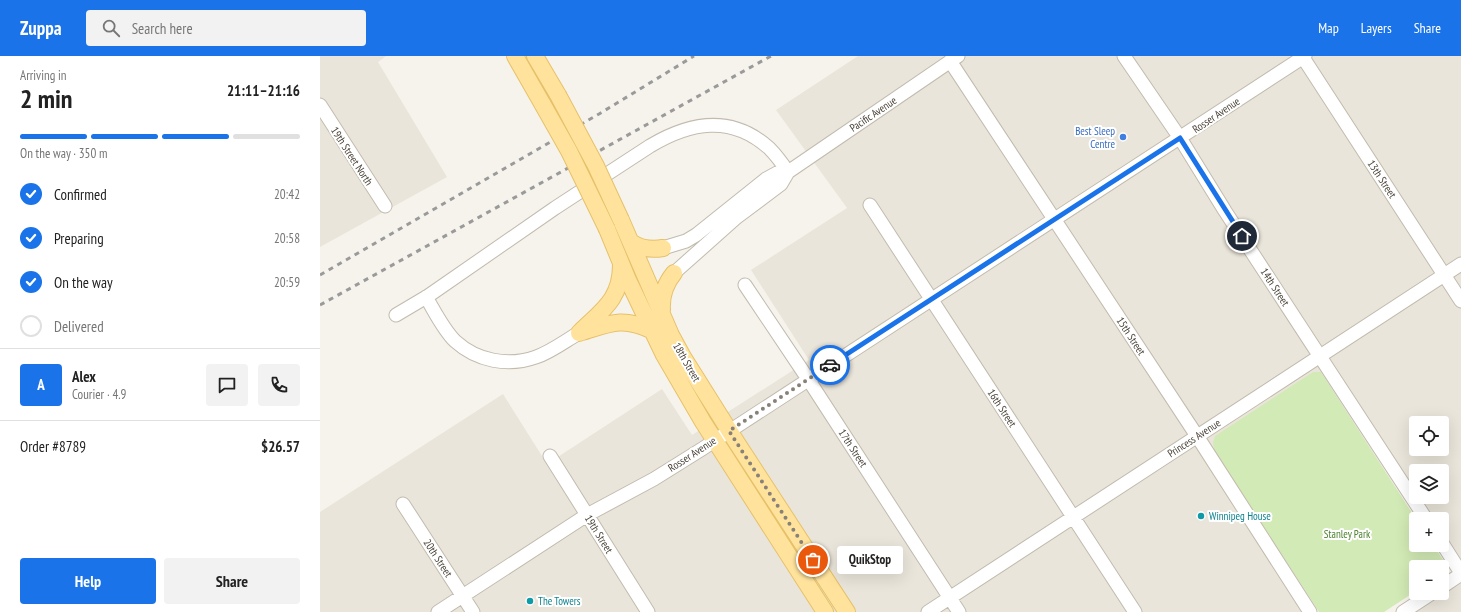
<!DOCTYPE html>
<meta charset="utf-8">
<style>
body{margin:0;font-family:"PT Sans Narrow",sans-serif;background:#f2f2f2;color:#222;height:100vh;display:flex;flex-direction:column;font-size:15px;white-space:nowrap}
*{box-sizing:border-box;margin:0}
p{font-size:13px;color:#767676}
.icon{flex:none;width:22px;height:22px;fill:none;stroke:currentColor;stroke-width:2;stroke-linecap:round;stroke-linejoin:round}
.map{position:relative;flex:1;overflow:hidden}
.side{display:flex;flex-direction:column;background:#fff;width:320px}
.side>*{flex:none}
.fabs{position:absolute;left:1089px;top:360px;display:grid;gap:8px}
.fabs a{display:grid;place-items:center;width:40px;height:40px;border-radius:4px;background:#fff;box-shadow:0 4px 16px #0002;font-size:20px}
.pin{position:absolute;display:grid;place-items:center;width:34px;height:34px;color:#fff;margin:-17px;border:2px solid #fff;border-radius:50%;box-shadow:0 1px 4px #0007}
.courier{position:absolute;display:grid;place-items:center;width:40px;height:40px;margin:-20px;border:3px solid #1a73e8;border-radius:50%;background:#fff;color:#222;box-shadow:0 1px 5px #0007}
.bubble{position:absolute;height:28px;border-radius:4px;background:#fff;box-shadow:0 4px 16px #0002;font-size:13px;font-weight:700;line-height:28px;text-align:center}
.summary em{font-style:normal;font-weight:700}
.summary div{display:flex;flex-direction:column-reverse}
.summary{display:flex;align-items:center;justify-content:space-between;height:68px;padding:0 20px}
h1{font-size:26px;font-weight:700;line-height:30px}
.bar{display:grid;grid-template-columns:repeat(4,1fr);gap:6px 4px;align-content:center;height:48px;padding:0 20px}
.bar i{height:5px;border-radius:3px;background:#e0e0e0}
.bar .on{background:#1a73e8}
.bar p{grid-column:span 4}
.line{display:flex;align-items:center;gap:10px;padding:0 20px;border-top:1px solid #e0e0e0}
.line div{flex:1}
.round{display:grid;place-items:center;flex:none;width:42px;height:42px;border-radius:4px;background:#f2f2f2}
ol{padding:0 20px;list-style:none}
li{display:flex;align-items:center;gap:12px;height:44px}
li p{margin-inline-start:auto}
li .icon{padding:4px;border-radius:50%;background:#1a73e8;color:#fff;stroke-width:4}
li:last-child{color:#767676}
li i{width:22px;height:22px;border:2px solid #e0e0e0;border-radius:50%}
.button{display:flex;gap:8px;margin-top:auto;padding:8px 20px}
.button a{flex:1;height:46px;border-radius:4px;background:#1a73e8;color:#fff;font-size:16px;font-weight:700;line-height:46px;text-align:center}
.button a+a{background:#f2f2f2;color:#222}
header{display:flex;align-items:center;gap:24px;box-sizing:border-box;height:56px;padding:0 20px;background:#1a73e8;color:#fff}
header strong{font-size:19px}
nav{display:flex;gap:22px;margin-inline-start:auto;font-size:14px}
.search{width:280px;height:36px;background:#f2f2f2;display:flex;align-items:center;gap:10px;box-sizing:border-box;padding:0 14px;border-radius:4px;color:#767676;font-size:15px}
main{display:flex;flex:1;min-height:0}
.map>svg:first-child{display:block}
</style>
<header>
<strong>Zuppa</strong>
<div class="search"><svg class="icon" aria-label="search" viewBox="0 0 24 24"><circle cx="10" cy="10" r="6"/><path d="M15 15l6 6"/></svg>Search here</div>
<nav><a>Map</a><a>Layers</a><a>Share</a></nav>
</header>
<main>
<section class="side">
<div class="summary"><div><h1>2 min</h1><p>Arriving in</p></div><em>21:11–21:16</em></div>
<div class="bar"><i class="on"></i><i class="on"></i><i class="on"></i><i></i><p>On the way · 350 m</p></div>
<ol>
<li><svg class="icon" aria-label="check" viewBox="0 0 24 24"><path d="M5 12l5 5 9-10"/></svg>Confirmed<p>20:42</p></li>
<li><svg class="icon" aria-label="check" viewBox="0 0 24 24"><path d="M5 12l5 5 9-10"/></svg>Preparing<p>20:58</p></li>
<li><svg class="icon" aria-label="check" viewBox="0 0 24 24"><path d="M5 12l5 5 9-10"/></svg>On the way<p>20:59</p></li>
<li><i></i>Delivered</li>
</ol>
<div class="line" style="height:72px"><b class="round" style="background:#1a73e8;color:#fff">A</b><div><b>Alex</b><p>Courier · 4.9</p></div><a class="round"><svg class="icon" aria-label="chat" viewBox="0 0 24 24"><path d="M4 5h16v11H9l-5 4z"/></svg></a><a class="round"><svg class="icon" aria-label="phone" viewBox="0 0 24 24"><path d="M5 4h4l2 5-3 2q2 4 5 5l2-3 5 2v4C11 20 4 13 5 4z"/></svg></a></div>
<div class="line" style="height:52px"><div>Order #8789</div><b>$26.57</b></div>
<div class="button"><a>Help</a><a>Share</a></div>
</section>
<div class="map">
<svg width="1141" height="556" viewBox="0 0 1141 556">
<rect width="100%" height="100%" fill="#f6f3ec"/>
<!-- residential -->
<path fill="#eae5da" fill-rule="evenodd" d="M 0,0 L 66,0 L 58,6 L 127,121 L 0,191 Z
M 538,0 L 1141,0 L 1141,517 L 1122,489 L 1122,463 L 1103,463 L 1001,316 L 993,316 L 895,396 L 992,556 L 0,556 L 0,456 L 183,338 L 227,408 L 342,333 L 372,379 L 489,304 L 431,214 L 527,152 L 456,54 ZM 1096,367 L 1122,367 L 1122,393 L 1096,393 ZM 1096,415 L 1122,415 L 1122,441 L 1096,441 Z
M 1141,518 L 1141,556 L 1083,556 L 1112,537 L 1122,537 Z"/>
<!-- green -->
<path fill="#d2eab5" d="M 993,316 L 1001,316 L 1096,463 L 1096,489 L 1113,489 L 1126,508 L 1126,516 L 1122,519 L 1122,511 L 1096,511 L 1096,535 L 1064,556 L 999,556 L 895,396 L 893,387 L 895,380 Z"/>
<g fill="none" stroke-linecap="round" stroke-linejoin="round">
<!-- minor casing -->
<g stroke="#c2bbae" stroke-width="15">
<path id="minor" d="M 804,0 L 860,82 L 905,155 L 1106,463
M 982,0 L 1141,245
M 630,5 L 877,380 L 990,556
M 0,49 L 65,150
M 550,149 L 815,556
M 343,192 L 366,185 L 376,179 L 446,123 L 457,117 L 468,116
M 354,217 L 417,161 L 461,128 L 468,116 L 638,0
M 425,229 L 488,323 L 639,556
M 106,241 C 115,256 123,273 135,285 C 157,305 188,311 216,301 C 231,296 245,285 259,277
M 76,259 L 108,240 L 235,152 L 330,90 C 370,66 411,58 449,92 C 456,99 462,107 468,116
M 230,400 L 328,556
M 83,448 L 153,556
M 1122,487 L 1141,517
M 1122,531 L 1141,518
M 118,556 L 267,459 L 334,423 L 382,393 L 985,0
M 608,556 L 1141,208
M 1083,556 L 1112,537"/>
</g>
<!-- major casing -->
<g stroke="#e6c16a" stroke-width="18">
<path id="major" d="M 195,0 L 223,49
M 215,0 L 238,39
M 301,164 L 351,279 L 363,301 L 417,387 L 527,556
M 287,173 L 308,224 L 344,299 L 383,366 L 505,556
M 311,186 C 321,193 331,194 343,192
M 342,254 C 341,240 345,228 354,217
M 262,276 C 291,267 303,261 331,274
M 259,277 C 281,255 301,244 301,209"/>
</g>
<!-- minor -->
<use href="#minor" stroke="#fff" stroke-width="13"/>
<!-- major -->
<use href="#major" stroke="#ffe39c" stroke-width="16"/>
<!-- rail -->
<path stroke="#9a9a9a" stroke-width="3" stroke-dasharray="5 5" stroke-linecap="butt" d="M 0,219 L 279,58 L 374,0
M 0,249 L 451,0"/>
<!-- major-bridge casing -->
<g stroke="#e6c16a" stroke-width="18" stroke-linecap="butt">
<path id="major-bridge" d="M 238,39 L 276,110 L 301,164
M 223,49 L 249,95 L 287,173"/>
</g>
<!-- major-bridge -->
<use href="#major-bridge" stroke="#ffe39c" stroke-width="16"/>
</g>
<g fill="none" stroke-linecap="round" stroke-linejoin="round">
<!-- done -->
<path stroke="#878178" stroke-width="4" stroke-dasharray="0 7.2" d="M 493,504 L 409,375 L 510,309"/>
<!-- route -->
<path stroke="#1a73e8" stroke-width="5" d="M 510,309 L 860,82 L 922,180"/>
</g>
<!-- markers -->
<circle fill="#3f7fe0" stroke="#fff" stroke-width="1.5" cx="803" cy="81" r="4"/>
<g fill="#0f9aa8" stroke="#fff" stroke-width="1.5">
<circle cx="881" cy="460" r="4"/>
<circle cx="210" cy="545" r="4"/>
</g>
<g text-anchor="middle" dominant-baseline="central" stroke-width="4" stroke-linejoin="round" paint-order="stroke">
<!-- street labels -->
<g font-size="11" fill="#4b4439" stroke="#fff">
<text transform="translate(553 58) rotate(-34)">Pacific Avenue</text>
<text transform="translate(896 59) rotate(-34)">Rosser Avenue</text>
<text transform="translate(32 100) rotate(57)">19th Street North</text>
<text transform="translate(1062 123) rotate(57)">13th Street</text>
<text transform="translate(955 231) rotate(57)">14th Street</text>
<text transform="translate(811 280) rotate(57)">15th Street</text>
<text transform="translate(367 306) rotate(60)">18th Street</text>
<text transform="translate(682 352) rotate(57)">16th Street</text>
<text transform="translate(874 382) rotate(-33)">Princess Avenue</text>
<text transform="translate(533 392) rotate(57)">17th Street</text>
<text transform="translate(372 398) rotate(-33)">Rosser Avenue</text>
<text transform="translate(279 478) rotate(58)">19th Street</text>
<text transform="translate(118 502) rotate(57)">20th Street</text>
</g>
<!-- shop labels -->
<g font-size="11" fill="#366cbe" stroke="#fff" text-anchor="end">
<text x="795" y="75">Best Sleep<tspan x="795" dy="13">Centre</tspan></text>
</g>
<!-- culture labels -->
<g font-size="11" fill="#0d838f" stroke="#fff" text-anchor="start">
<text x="889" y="460">Winnipeg House</text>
<text x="218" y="545">The Towers</text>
</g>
<!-- park labels -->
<g font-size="11" fill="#4a7f2a" stroke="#fff">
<text x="1027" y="478">Stanley Park</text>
</g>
</g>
</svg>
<div class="fabs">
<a><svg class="icon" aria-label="locate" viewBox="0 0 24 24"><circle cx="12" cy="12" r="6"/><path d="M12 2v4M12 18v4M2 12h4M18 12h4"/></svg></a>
<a><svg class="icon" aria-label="layers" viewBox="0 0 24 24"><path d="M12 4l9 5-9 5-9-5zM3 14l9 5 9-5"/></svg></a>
<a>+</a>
<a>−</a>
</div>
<div class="pin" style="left:493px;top:504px;background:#ea580c"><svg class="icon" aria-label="bag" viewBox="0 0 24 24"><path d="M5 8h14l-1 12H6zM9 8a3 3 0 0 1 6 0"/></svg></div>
<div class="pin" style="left:922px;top:180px;background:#1f2937"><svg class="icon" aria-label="home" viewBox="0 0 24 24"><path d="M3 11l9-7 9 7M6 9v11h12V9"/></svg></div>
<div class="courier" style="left:510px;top:309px"><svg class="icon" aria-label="car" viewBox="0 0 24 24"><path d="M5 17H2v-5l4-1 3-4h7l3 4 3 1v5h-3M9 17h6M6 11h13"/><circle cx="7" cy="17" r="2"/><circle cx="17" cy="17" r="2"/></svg></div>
<div class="bubble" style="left:517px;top:490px;width:66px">QuikStop</div>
</div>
</main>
